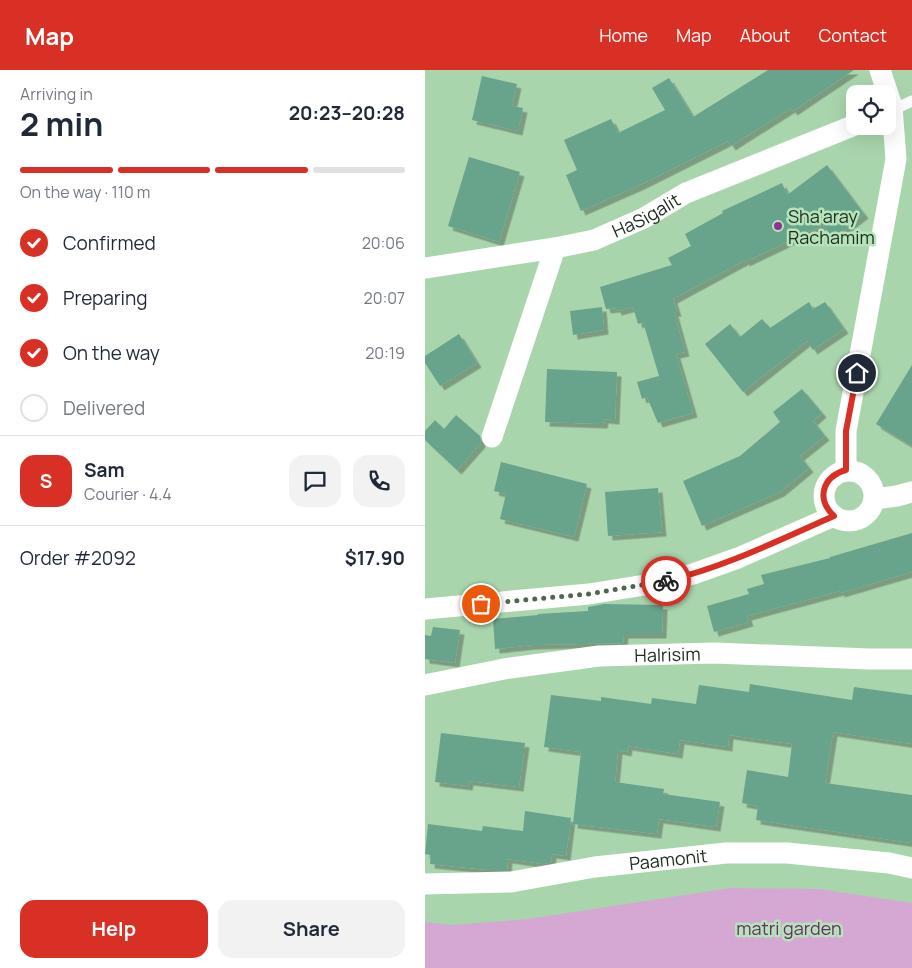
<!DOCTYPE html>
<meta charset="utf-8">
<style>
body{margin:0;font-family:Manrope,sans-serif;background:#f2f2f3;color:#1f2937;height:100vh;display:flex;flex-direction:column;font-size:19px;white-space:nowrap}
*{box-sizing:border-box;margin:0}
p{font-size:16px;color:#747a83}
.icon{flex:none;width:28px;height:28px;fill:none;stroke:currentColor;stroke-width:2;stroke-linecap:round;stroke-linejoin:round}
.map{position:relative;flex:1;overflow:hidden}
.drawer{display:flex;flex-direction:column;background:#fff;width:425px}
.drawer>*{flex:none}
.controls{position:absolute;left:421px;top:15px;display:grid;gap:10px}
.controls a{display:grid;place-items:center;width:50px;height:50px;border-radius:10px;background:#fff;box-shadow:0 5px 20px #0002;font-size:25px}
.pin{position:absolute;display:grid;place-items:center;width:42px;height:42px;color:#fff;margin:-21px;border:2px solid #fff;border-radius:50%;box-shadow:0 1px 5px #0007}
.courier{position:absolute;display:grid;place-items:center;width:50px;height:50px;margin:-25px;border:4px solid #d93025;border-radius:50%;background:#fff;color:#222;box-shadow:0 1px 6px #0007}
.headline em{font-style:normal;font-weight:700}
.headline div{display:flex;flex-direction:column-reverse}
.headline{display:flex;align-items:center;justify-content:space-between;height:85px;padding:0 20px}
h1{font-size:32px;font-weight:700;line-height:38px}
.bar{display:grid;grid-template-columns:repeat(4,1fr);gap:8px 5px;align-content:center;height:60px;padding:0 20px}
.bar i{height:6px;border-radius:4px;background:#e0e1e3}
.bar .current{background:#d93025}
.bar p{grid-column:span 4}
.line{display:flex;align-items:center;gap:12px;padding:0 20px;border-top:1px solid #e0e1e3}
.line div{flex:1}
.round{display:grid;place-items:center;flex:none;width:52px;height:52px;border-radius:15px;background:#f2f2f3}
ol{padding:0 20px;list-style:none}
li{display:flex;align-items:center;gap:15px;height:55px}
li p{margin-inline-start:auto}
li .icon{padding:5px;border-radius:50%;background:#d93025;color:#fff;stroke-width:4}
li:last-child{color:#747a83}
li i{width:28px;height:28px;border:2px solid #e0e1e3;border-radius:50%}
.button{display:flex;gap:10px;margin-top:auto;padding:10px 20px}
.button a{flex:1;height:58px;border-radius:15px;background:#d93025;color:#fff;font-size:20px;font-weight:700;line-height:58px;text-align:center}
.button a+a{background:#f2f2f3;color:#1f2937}
header{display:flex;align-items:center;gap:30px;box-sizing:border-box;height:70px;padding:0 25px;background:#d93025;color:#fff}
header strong{font-size:24px}
nav{display:flex;gap:28px;margin-inline-start:auto;font-size:18px}
main{display:flex;flex:1;min-height:0}
.map>svg:first-child{display:block}
</style>
<header>
<strong>Map</strong>
<nav><a>Home</a><a>Map</a><a>About</a><a>Contact</a></nav>
</header>
<main>
<section class="drawer">
<div class="headline"><div><h1>2 min</h1><p>Arriving in</p></div><em>20:23–20:28</em></div>
<div class="bar"><i class="current"></i><i class="current"></i><i class="current"></i><i></i><p>On the way · 110 m</p></div>
<ol>
<li><svg class="icon" aria-label="check" viewBox="0 0 24 24"><path d="M5 12l5 5 9-10"/></svg>Confirmed<p>20:06</p></li>
<li><svg class="icon" aria-label="check" viewBox="0 0 24 24"><path d="M5 12l5 5 9-10"/></svg>Preparing<p>20:07</p></li>
<li><svg class="icon" aria-label="check" viewBox="0 0 24 24"><path d="M5 12l5 5 9-10"/></svg>On the way<p>20:19</p></li>
<li><i></i>Delivered</li>
</ol>
<div class="line" style="height:90px"><b class="round" style="background:#d93025;color:#fff">S</b><div><b>Sam</b><p>Courier · 4.4</p></div><a class="round"><svg class="icon" aria-label="chat" viewBox="0 0 24 24"><path d="M4 5h16v11H9l-5 4z"/></svg></a><a class="round"><svg class="icon" aria-label="phone" viewBox="0 0 24 24"><path d="M5 4h4l2 5-3 2q2 4 5 5l2-3 5 2v4C11 20 4 13 5 4z"/></svg></a></div>
<div class="line" style="height:65px"><div>Order #2092</div><b>$17.90</b></div>
<div class="button"><a>Help</a><a>Share</a></div>
</section>
<div class="map">
<svg width="487" height="898" viewBox="0 0 487 898">
<defs>
<filter id="shadow"><feDropShadow dx="4.5" dy="4.5" stdDeviation="0" flood-color="#0004"/></filter>
</defs>
<rect width="100%" height="100%" fill="#a9d5ad"/>
<!-- green -->
<path fill="#d4a8d3" d="M 306,818 L 394,819 L 487,833 L 487,898 L 0,898 L 0,852 L 26,855 L 103,849 Z"/>
<!-- building -->
<path fill="#67a38b" filter="url(#shadow)" d="M 343,0 L 429,0 L 368,41 L 366,38 L 306,76 L 303,71 L 215,115 L 156,141 L 141,105 L 152,100 L 139,70 L 186,49 L 193,63 L 240,40 L 227,18 L 244,8 L 268,47 Z
M 57,6 L 92,14 L 87,36 L 98,38 L 93,61 L 47,50 Z
M 44,87 L 95,102 L 74,172 L 23,156 Z
M 402,95 L 439,144 L 408,168 L 398,155 L 320,192 L 320,190 L 248,229 L 252,242 L 249,242 L 260,282 L 251,284 L 268,343 L 233,353 L 222,327 L 217,329 L 212,312 L 234,306 L 218,252 L 213,254 L 208,237 L 192,241 L 191,238 L 181,239 L 175,217 L 247,195 L 243,188 L 266,176 L 260,164 L 298,143 L 297,141 L 357,113 L 362,125 Z
M 384,232 L 388,239 L 400,232 L 419,259 L 388,280 L 382,271 L 318,322 L 280,274 L 305,254 L 315,267 L 337,249 L 345,258 Z
M 177,237 L 179,260 L 148,265 L 145,241 Z
M 34,264 L 52,293 L 15,316 L 0,293 L 0,286 Z
M 487,295 L 487,376 L 451,354 Z
M 122,299 L 192,302 L 190,350 L 179,349 L 178,354 L 120,352 Z
M 377,319 L 397,343 L 388,351 L 400,366 L 375,386 L 384,398 L 355,422 L 277,456 L 258,411 L 315,386 L 355,352 L 348,342 Z
M 31,345 L 55,366 L 56,373 L 32,400 L 0,370 L 0,361 L 10,350 L 19,359 Z
M 76,392 L 162,414 L 149,467 L 75,449 L 81,424 L 69,421 Z
M 233,418 L 237,462 L 183,466 L 180,422 Z
M 487,463 L 487,502 L 415,523 L 415,521 L 322,546 L 324,552 L 289,562 L 282,536 L 324,524 L 322,519 L 339,514 L 336,505 L 405,488 L 405,487 Z
M 179,534 L 238,535 L 237,564 L 199,564 L 198,573 L 107,575 L 70,579 L 68,549 L 113,545 L 113,544 L 163,541 L 163,537 Z
M 8,557 L 35,560 L 30,593 L 0,589 L 0,565 L 6,566 Z
M 325,614 L 427,630 L 429,617 L 487,625 L 487,674 L 408,662 L 400,713 L 487,725 L 487,773 L 331,750 L 333,736 L 317,733 L 322,700 L 363,707 L 367,674 L 304,665 L 303,677 L 255,670 L 253,684 L 203,676 L 202,682 L 193,680 L 190,712 L 239,719 L 238,724 L 295,732 L 291,757 L 234,749 L 232,764 L 148,754 L 156,682 L 119,677 L 126,625 L 176,631 L 176,627 L 226,634 L 227,628 L 271,634 L 274,615 L 324,622 Z
M 16,663 L 100,673 L 94,717 L 44,711 L 43,716 L 10,712 Z
M 100,741 L 146,748 L 141,786 L 127,784 L 126,792 L 118,794 L 83,789 L 82,800 L 64,800 L 5,794 L 6,785 L 0,784 L 3,754 L 57,761 L 58,756 L 98,761 Z"/>
<g fill="none" stroke-linecap="round" stroke-linejoin="round">
<!-- lane -->
<path stroke="#fff" stroke-width="11" d="M 468,40 L 487,31"/>
<!-- street -->
<g stroke="#fff" stroke-width="21">
<path id="s1" d="M 0,198 L 130,178 L 169,170 L 219,148 L 261,123 L 430,55"/>
<path d="M 67,367 L 130,178"/>
<path d="M 421,400 L 421,361 L 471,89 L 467,36 L 455,0"/>
<circle cx="424" cy="426" r="25"/>
<path d="M 449,429 L 472,426 L 487,422"/>
<path d="M 0,539 L 164,524 L 232,513 L 268,504 L 313,488 L 409,446"/>
<path id="s2" d="M 0,615 L 79,599 L 174,586 L 290,583 L 444,589 L 487,589"/>
<path id="s3" d="M 0,814 L 86,812 L 170,797 L 301,783 L 362,783 L 464,793 L 487,798"/>
</g>
</g>
<g fill="none" stroke-linecap="round" stroke-linejoin="round">
<!-- done -->
<path stroke="#4d674f" stroke-width="5" stroke-dasharray="0 9" d="M 56,534 L 164,524 L 241,511"/>
<!-- route -->
<path stroke="#d93025" stroke-width="6" d="M 241,511 C 300,497 354,470 409,446 C 391,429 397,407 421,400 L 421,361 L 432,303"/>
</g>
<!-- markers -->
<circle fill="#932f96" stroke="#b6e3b9" stroke-width="2" cx="353" cy="156" r="5"/>
<g text-anchor="middle" dominant-baseline="central" stroke-width="5" stroke-linejoin="round" paint-order="stroke">
<!-- street labels -->
<g font-size="18" fill="#1b2c1d" stroke="#b6e3b9">
<text stroke="none"><textPath href="#s1" startOffset="229">HaSigalit</textPath></text>
<text stroke="none"><textPath href="#s2" startOffset="245">HaIrisim</textPath></text>
<text stroke="none"><textPath href="#s3" startOffset="245">Paamonit</textPath></text>
</g>
<!-- poi labels -->
<g font-size="18" fill="#1b2c1d" stroke="#b6e3b9" text-anchor="start">
<text x="363" y="146">Sha'aray<tspan x="363" dy="21">Rachamim</tspan></text>
</g>
<!-- park labels -->
<g font-size="18" fill="#662d67" stroke="#b6e3b9">
<text x="364" y="858">matri garden</text>
</g>
</g>
</svg>
<div class="controls">
<a><svg class="icon" aria-label="locate" viewBox="0 0 24 24"><circle cx="12" cy="12" r="6"/><path d="M12 2v4M12 18v4M2 12h4M18 12h4"/></svg></a>
</div>
<div class="pin" style="left:56px;top:534px;background:#ea580c"><svg class="icon" aria-label="bag" viewBox="0 0 24 24"><path d="M5 8h14l-1 12H6zM9 8a3 3 0 0 1 6 0"/></svg></div>
<div class="pin" style="left:432px;top:303px;background:#1f2937"><svg class="icon" aria-label="home" viewBox="0 0 24 24"><path d="M3 11l9-7 9 7M6 9v11h12V9"/></svg></div>
<div class="courier" style="left:241px;top:511px"><svg class="icon" aria-label="bike" viewBox="0 0 24 24"><circle cx="6" cy="16" r="4"/><circle cx="18" cy="16" r="4"/><path d="M6 16l4-8h5l3 8M10 8l3 8H6M13 5h3"/></svg></div>
</div>
</main>
